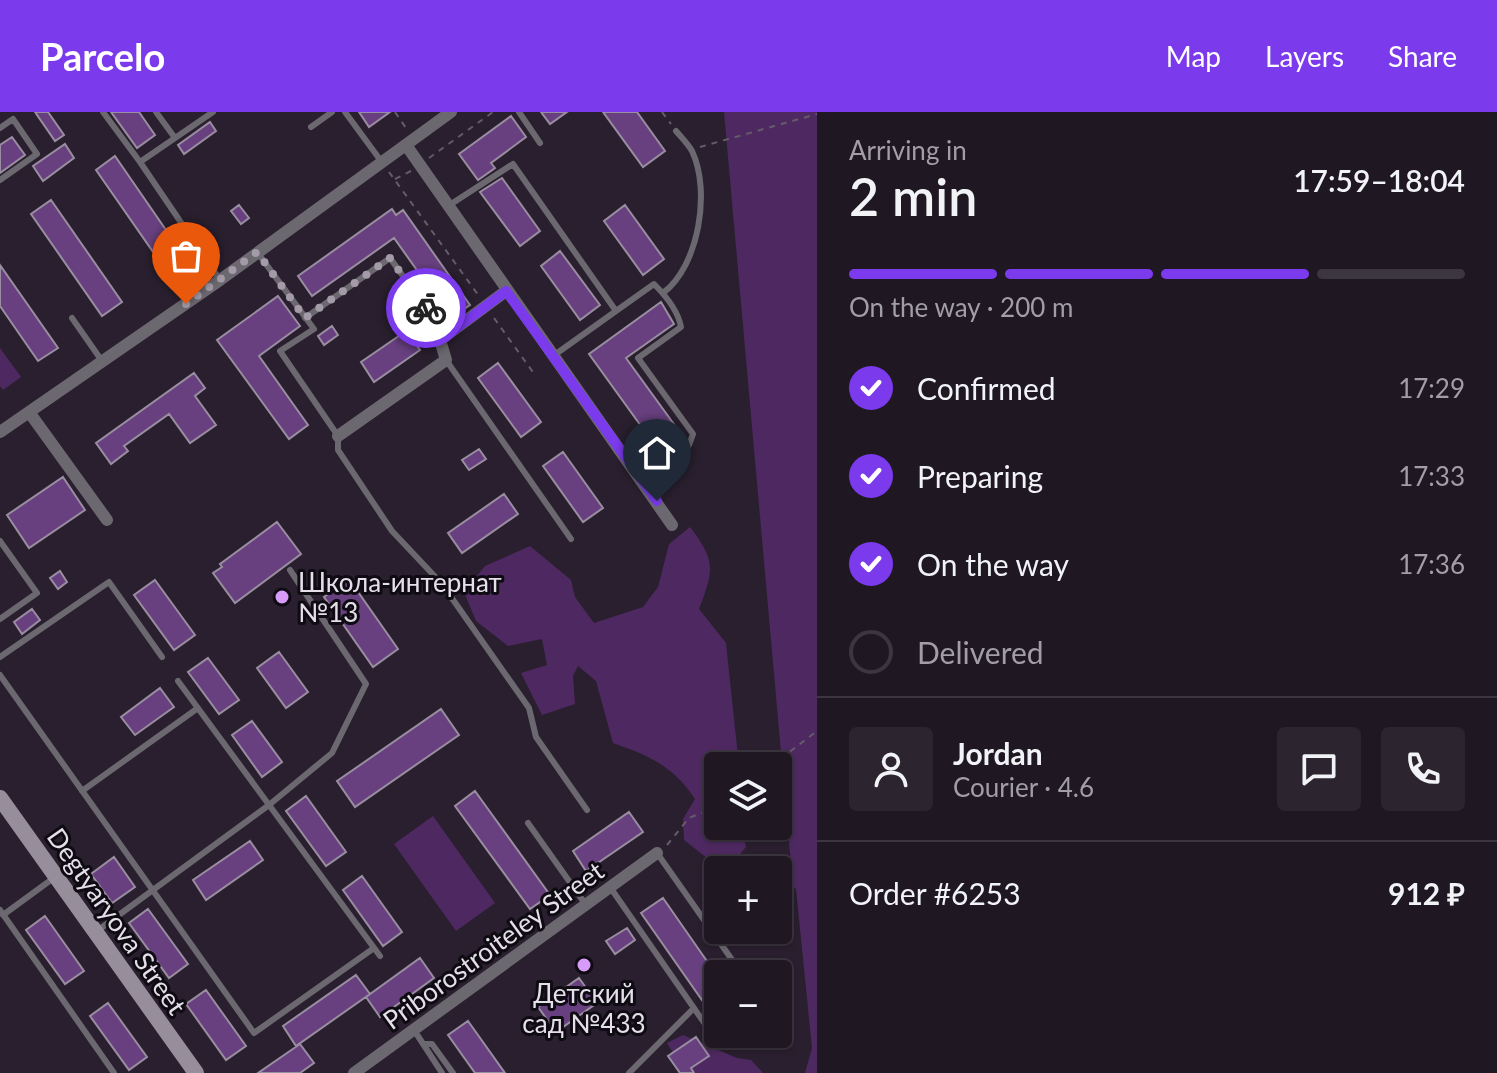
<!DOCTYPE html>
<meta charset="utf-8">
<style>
body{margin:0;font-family:Lato,sans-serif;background:#2c242f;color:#f1f3f6;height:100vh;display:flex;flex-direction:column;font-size:30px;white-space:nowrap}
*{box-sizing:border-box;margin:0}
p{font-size:26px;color:#a19fa5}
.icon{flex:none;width:44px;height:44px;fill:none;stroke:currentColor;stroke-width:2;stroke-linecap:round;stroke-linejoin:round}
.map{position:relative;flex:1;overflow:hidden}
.panel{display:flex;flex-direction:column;background:#1f1722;width:680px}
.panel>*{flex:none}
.tools{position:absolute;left:704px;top:640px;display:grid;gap:16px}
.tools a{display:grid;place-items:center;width:88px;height:88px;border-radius:8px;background:#1f1722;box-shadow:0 2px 6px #0004,0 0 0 2px #3c3640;font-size:40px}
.pin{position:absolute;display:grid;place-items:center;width:68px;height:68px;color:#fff;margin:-82px -34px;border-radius:50% 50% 50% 0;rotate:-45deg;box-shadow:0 0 8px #0007}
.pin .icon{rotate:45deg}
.courier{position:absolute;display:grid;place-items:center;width:80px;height:80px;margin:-40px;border:6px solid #7c3aed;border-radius:50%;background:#fff;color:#222;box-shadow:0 2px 10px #0007}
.headline em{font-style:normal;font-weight:600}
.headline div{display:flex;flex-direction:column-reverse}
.headline{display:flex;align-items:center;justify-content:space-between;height:136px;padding:0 32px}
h1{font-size:52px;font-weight:600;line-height:60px}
.bar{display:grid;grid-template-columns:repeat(4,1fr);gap:12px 8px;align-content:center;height:96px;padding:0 32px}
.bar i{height:10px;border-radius:6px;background:#3c3640}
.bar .current{background:#7c3aed}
.bar p{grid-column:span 4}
.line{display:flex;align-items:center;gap:20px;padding:0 32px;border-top:2px solid #3c3640}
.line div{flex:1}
.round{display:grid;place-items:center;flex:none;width:84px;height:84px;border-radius:8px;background:#2c242f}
ol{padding:0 32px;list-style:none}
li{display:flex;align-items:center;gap:24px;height:88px}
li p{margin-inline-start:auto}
li .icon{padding:8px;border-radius:50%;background:#7c3aed;color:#fff;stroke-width:4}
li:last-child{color:#a19fa5}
li i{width:44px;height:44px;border:4px solid #3c3640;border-radius:50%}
header{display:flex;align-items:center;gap:48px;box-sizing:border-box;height:112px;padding:0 40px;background:#7c3aed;color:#fff}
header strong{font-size:38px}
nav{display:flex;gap:44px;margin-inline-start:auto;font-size:28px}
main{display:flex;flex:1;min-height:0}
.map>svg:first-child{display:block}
</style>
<header>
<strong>Parcelo</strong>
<nav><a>Map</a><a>Layers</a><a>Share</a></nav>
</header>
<main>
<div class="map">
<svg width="817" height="961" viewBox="0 0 817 961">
<rect width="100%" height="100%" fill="#291f2e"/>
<!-- green -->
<path fill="#4e2961" d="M 724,0 L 817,0 L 817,961 L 805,961 L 812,936 L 796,777 L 793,775 Z
M 0,236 L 21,265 L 3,278 L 0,274 Z
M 690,415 C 716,449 714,458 699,497 L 726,531 L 739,654 L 718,654 L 718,714 L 742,714 L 746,735 L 735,748 L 717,754 L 684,728 L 683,707 L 695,687 C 673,654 650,644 613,631 L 596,569 L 578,554 L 573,564 L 575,592 L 542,603 L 521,561 L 547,553 L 542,527 L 508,534 L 476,509 L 464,480 L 485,454 L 530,434 L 571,468 L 575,485 L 594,511 L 643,495 L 658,475 L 669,432 Z
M 433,704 L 495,791 L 456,819 L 394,732 Z
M 683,923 L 737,946 L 751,948 L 763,961 L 685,961 L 667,931 Z"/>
<!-- building -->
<path fill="#68407f" stroke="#998da0" stroke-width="2" d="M 35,0 L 48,0 L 64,23 L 55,29 Z
M 111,0 L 139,0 L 155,23 L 137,36 Z
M 359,0 L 390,0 L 369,15 Z
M 541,0 L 567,0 L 550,12 Z
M 603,0 L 637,0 L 665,39 L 643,55 Z
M 511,4 L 526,25 L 491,51 L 495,56 L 478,68 L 459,42 Z
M 210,10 L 216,19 L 184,42 L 178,33 Z
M 12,25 L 25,43 L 0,61 L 0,33 Z
M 65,32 L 74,46 L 43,69 L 33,54 Z
M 115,44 L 186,147 L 167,160 L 96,58 Z
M 502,66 L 540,119 L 520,134 L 480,80 Z
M 51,88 L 122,190 L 102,204 L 31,102 Z
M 239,93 L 249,106 L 241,112 L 231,99 Z
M 625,93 L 664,147 L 643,163 L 604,109 Z
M 392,97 L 396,103 L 403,98 L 470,193 L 451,206 L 394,126 L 312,184 L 298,164 Z
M 560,139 L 600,193 L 580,208 L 541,154 Z
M 0,153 L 58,236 L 38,249 L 0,194 Z
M 278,184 L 300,214 L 259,244 L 308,313 L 289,327 L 217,228 Z
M 661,190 L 674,212 L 626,246 L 684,326 L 662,343 L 589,242 Z
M 332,214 L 338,223 L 324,233 L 318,224 Z
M 406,219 L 420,238 L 374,270 L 361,250 Z
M 498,251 L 541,310 L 521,325 L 478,266 Z
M 194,261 L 205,276 L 195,284 L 216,313 L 190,331 L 169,302 L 124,334 L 128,339 L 111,352 L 96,331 Z
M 479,337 L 486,347 L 469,358 L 462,348 Z
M 563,340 L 603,396 L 583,410 L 543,354 Z
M 63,365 L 85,398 L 29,436 L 7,403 Z
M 504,382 L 518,402 L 462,441 L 448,421 Z
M 277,410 L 301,442 L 235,491 L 213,461 L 222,455 L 220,452 Z
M 60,459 L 67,470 L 58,477 L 50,466 Z
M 349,467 L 398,537 L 373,555 L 324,485 Z
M 155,468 L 195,523 L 174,538 L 134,483 Z
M 32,497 L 40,508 L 22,522 L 14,510 Z
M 279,540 L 308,580 L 286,596 L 257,556 Z
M 208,546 L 239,588 L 219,602 L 188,560 Z
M 160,576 L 174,595 L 135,623 L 121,605 Z
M 441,597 L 459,623 L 355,695 L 337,669 Z
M 252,609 L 282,650 L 262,665 L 232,623 Z
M 475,679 L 550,783 L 530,797 L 455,694 Z
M 306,684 L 346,740 L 326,754 L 286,699 Z
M 629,700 L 643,720 L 586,759 L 573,739 Z
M 250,729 L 263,748 L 206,788 L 193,768 Z
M 114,745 L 135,775 L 112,791 L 91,762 Z
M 362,764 L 402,820 L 383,834 L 343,778 Z
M 663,786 L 718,865 L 718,911 L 641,801 Z
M 148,797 L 188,852 L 169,866 L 129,811 Z
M 45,804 L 84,859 L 65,872 L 26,818 Z
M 627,816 L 635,828 L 615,842 L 606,829 Z
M 420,846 L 434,866 L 380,905 L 366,885 Z
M 356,863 L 370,882 L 296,934 L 283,914 Z
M 579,866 L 597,891 L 556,920 L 538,895 Z
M 206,878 L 246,934 L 226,948 L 186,892 Z
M 108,891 L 147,945 L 129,958 L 90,904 Z
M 468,909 L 505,961 L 475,961 L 448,923 Z
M 696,925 L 709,944 L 691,956 L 694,961 L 680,961 L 668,944 Z
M 300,932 L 314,951 L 300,961 L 258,961 Z"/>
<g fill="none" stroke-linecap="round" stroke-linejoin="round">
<!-- path -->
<path stroke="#655c6a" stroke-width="2" stroke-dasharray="6 6" stroke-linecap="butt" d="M 395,0 L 406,16
M 662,0 L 671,12
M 700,35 L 817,2
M 429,46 L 493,0
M 389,60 L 479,184
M 395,67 L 411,59
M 494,206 L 535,263
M 771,654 L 817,619
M 667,733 L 689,706 L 718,694"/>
<!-- lane -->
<path stroke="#6c6870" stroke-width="6" d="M 103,0 L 140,50
M 156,0 L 175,26
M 213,0 L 140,50 L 220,168
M 345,0 L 381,49
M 519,0 L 540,31
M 311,15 L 332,0
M 0,16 L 13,7 L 37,42 L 0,68
M 448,94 L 513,52 L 616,199 L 654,172 C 666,184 678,198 681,215 L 638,246 L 693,322 L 689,333 L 641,365
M 257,140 L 314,217 L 280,239 L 338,324 L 338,338 L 392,419 L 442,472 L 529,596 L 536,625 L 587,698
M 663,181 C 699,154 711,79 692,39 C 688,32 681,25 676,19
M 72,206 L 102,249
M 305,206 L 390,146 L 446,224
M 553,244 L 616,199
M 446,248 L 571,427
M 0,429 L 37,481 L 0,507
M 0,545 L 109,470 L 162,545
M 0,563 L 254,921 L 374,836
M 178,569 L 380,844
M 82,679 L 198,596
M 528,711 L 586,793
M 657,741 L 742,862
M 610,775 L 714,925
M 0,798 L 114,961
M 3,803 L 55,765
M 97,819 L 269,693 L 332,641 L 366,572 L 290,458
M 414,918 L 442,961
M 423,932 L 432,932 L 453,961
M 629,961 L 694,896"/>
<!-- street -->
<path stroke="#6c6870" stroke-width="12" d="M 406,33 L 672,413
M 29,300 L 107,408
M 0,320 L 220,168 L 451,0
M 338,324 L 446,248 L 440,228 L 506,179
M 354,961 L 657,741"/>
<!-- secondary -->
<path stroke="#968e9b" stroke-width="16" d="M 0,686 L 196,961"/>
</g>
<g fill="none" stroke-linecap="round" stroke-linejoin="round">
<!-- done -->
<path stroke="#a39ca8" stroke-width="8" stroke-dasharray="0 14.4" d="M 186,192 L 257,140 L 305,206 L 390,146 L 426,196"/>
<!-- route -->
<path stroke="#7c3aed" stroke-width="10" d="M 426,196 L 446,224 L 506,179 L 657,389"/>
</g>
<!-- markers -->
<g fill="#d79bf9" stroke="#0f0b12" stroke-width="3">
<circle cx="282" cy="485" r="8"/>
<circle cx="584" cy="853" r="8"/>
</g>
<g text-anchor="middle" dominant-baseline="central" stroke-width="6" stroke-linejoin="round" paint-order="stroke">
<!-- poi labels -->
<g font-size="26" fill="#e5dfe9" stroke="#0f0b12" text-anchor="start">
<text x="298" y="470">Школа-интернат<tspan x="298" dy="30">№13</tspan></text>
<text x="584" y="881" text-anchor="middle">Детский<tspan x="584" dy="30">сад №433</tspan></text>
</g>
<!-- street labels -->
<g font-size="26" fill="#e5dfe9" stroke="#0f0b12">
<text transform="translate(117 809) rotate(55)">Degtyaryova Street</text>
<text transform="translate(493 833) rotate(-36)">Priborostroiteley Street</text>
</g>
</g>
</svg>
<div class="tools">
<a><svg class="icon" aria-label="layers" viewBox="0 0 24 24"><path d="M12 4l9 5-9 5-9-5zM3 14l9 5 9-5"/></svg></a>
<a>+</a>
<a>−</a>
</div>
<div class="pin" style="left:186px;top:192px;background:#ea580c"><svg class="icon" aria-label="bag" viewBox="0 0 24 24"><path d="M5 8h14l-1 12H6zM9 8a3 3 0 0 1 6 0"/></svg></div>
<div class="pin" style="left:657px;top:389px;background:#1f2937"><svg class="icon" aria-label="home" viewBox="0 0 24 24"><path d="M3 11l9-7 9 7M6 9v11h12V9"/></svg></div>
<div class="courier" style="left:426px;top:196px"><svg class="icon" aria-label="bike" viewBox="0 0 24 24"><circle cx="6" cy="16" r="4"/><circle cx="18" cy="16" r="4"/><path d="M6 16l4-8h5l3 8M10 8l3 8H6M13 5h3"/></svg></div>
</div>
<section class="panel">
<div class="headline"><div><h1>2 min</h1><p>Arriving in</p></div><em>17:59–18:04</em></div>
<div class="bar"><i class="current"></i><i class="current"></i><i class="current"></i><i></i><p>On the way · 200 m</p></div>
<ol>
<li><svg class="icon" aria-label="check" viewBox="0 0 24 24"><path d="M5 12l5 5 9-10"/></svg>Confirmed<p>17:29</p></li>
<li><svg class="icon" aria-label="check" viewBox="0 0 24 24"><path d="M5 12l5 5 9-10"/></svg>Preparing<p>17:33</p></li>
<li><svg class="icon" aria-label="check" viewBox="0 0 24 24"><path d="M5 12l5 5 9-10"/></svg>On the way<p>17:36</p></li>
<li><i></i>Delivered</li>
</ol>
<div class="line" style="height:144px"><a class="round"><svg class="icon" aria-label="person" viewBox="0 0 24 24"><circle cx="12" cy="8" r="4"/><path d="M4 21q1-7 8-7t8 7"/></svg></a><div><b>Jordan</b><p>Courier · 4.6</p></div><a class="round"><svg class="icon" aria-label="chat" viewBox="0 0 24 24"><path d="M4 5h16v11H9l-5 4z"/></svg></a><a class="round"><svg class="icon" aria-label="phone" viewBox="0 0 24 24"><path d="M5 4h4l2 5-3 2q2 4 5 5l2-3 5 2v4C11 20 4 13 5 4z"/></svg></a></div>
<div class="line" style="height:104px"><div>Order #6253</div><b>912 ₽</b></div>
</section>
</main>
